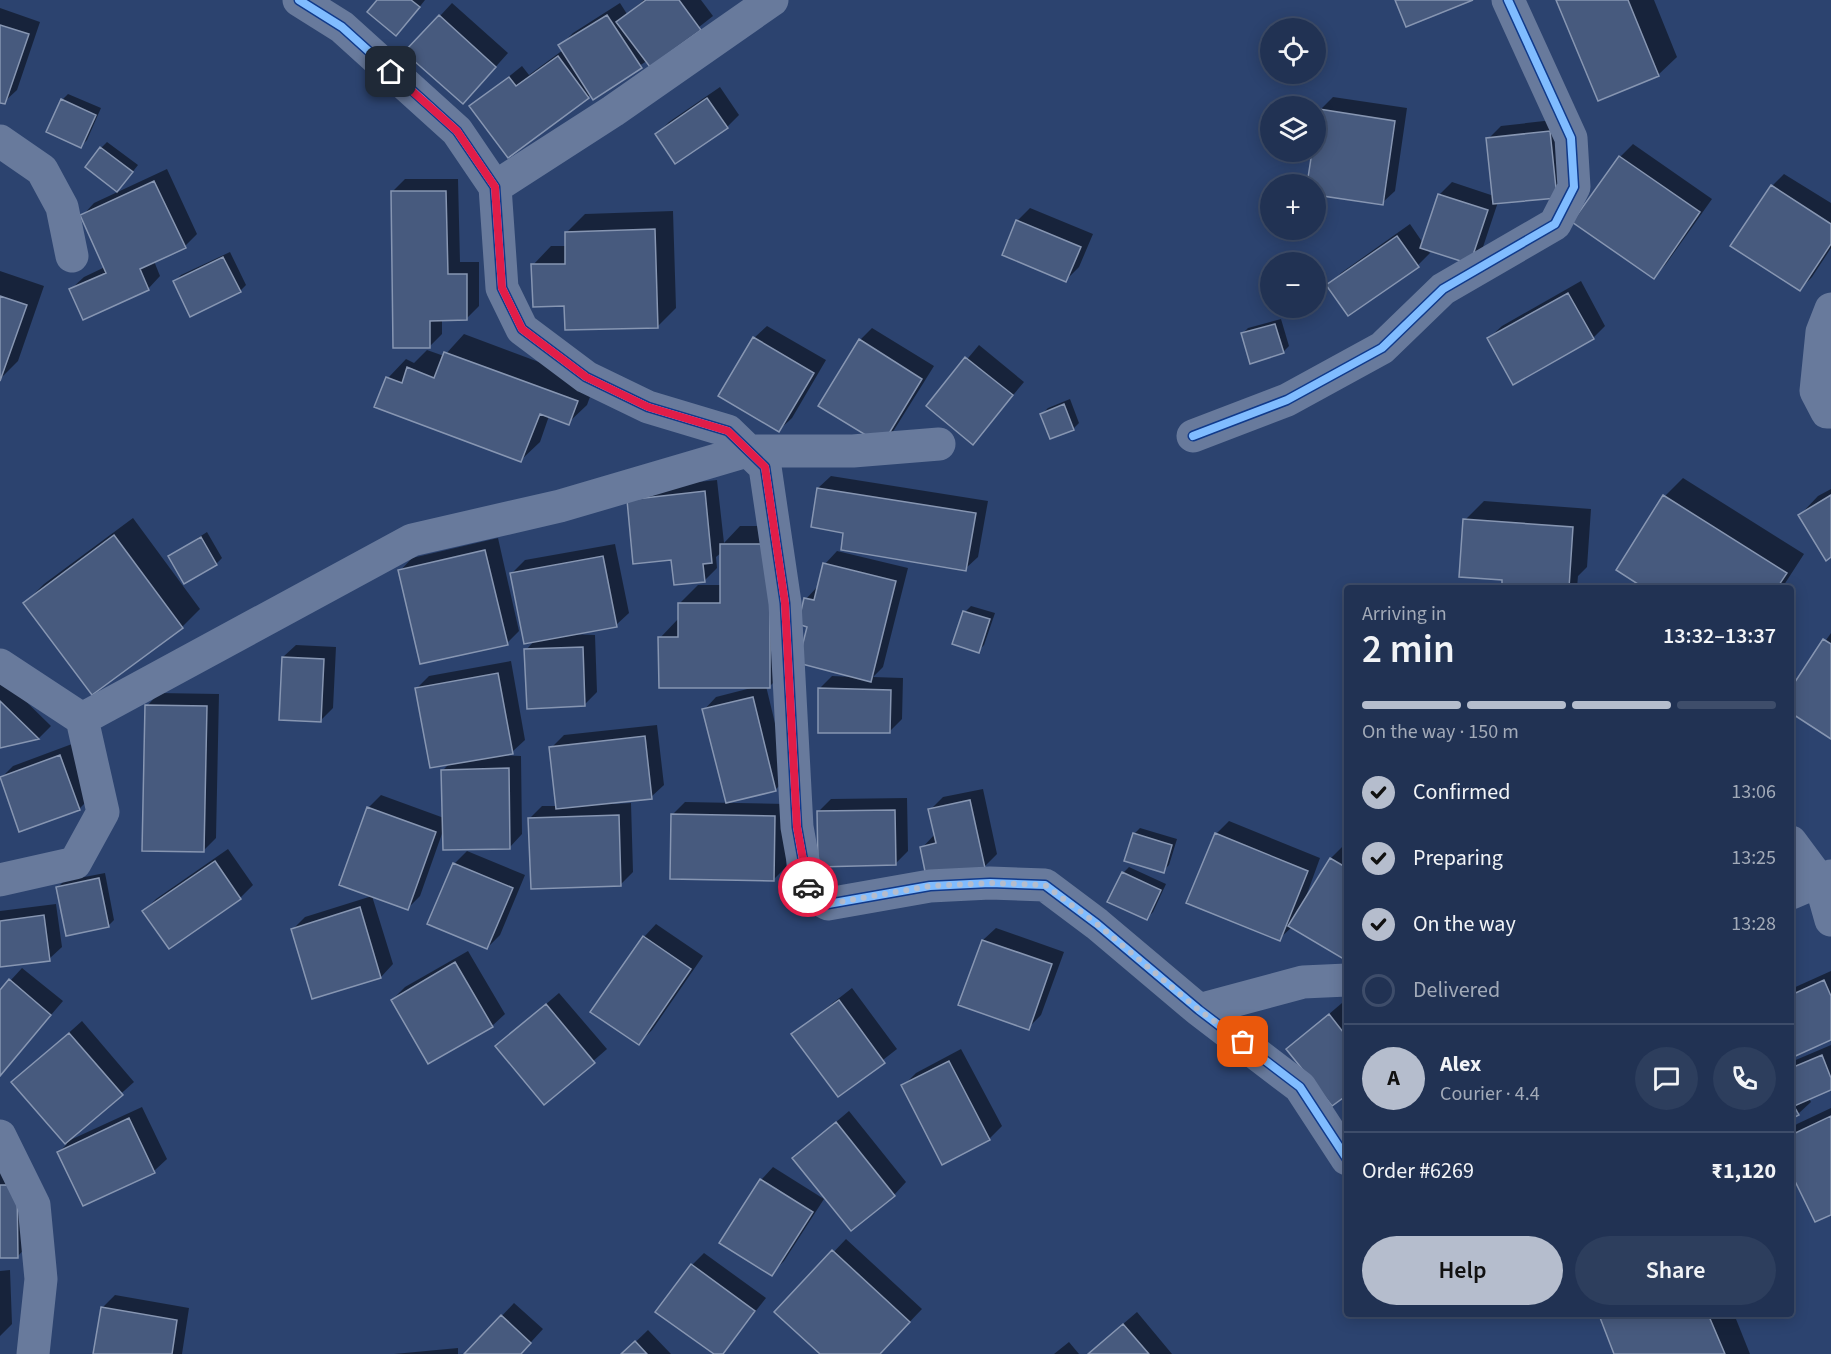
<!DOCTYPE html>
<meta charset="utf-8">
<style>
body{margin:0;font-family:"Source Sans 3",sans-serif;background:#2d3e5d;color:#f1f3f6;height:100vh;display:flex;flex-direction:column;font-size:22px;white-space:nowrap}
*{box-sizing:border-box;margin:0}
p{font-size:20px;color:#a2aab8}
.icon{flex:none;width:33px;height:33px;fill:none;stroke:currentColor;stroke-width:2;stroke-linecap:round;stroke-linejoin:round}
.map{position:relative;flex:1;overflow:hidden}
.drawer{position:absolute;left:1344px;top:585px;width:450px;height:732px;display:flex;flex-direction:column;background:#213253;border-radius:6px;box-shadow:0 3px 15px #0003,0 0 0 2px #3e4d6a}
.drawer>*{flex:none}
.controls{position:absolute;left:1260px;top:18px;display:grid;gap:12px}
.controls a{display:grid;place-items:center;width:66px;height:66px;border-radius:50%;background:#213253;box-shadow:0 3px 15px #0003,0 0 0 2px #3e4d6a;font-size:30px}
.pin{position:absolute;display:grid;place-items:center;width:51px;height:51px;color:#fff;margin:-26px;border-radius:12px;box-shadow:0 3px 9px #0006}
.courier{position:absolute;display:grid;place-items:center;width:60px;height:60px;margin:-30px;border:4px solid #e11d48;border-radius:50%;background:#fff;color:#222;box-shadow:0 2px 8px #0007}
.summary em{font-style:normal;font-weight:600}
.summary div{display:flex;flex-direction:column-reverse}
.summary{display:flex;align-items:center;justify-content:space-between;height:102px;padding:0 18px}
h1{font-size:39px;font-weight:600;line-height:45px}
.bar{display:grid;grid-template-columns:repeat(4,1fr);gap:9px 6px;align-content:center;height:72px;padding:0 18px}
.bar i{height:8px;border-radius:4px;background:#3e4d6a}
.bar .current{background:#b5bdcd}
.bar p{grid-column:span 4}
.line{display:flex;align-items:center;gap:15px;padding:0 18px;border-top:2px solid #3e4d6a}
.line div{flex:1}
.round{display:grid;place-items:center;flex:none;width:63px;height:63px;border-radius:32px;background:#2d3e5d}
ol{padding:0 18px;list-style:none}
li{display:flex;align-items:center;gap:18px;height:66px}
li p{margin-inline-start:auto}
li .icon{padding:6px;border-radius:50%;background:#b5bdcd;color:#111;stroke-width:4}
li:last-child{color:#a2aab8}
li i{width:33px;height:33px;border:3px solid #3e4d6a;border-radius:50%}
.primary-button{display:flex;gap:12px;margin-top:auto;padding:12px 18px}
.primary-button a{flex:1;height:69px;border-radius:36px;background:#b5bdcd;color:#111;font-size:24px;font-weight:600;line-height:69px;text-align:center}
.primary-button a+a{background:#2d3e5d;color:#f1f3f6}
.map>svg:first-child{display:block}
</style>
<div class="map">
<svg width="1831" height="1354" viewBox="0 0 1831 1354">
<rect width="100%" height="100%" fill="#2c436f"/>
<!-- shadow -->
<path fill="#0007" d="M 379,0 L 425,0 L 402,29 Z
M 644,0 L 701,0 L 713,16 L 651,65 L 647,61 L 588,97 L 471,107 L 522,66 L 529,75 L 563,50 L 560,46 L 573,33 L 620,3 L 627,14 Z
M 1558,0 L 1654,0 L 1677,57 L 1658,75 Z
M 452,3 L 508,53 L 475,90 L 440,16 Z
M 0,8 L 40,22 L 17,90 L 4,102 L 0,101 Z
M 720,87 L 739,115 L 727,127 L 657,134 L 669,122 Z
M 68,94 L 101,108 L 87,140 L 81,146 L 62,100 Z
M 1333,97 L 1407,108 L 1395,191 L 1382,203 L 1316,193 L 1316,184 L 1309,184 L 1320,110 Z
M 1562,119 L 1569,184 L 1498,202 L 1482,250 L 1469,263 L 1427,249 L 1430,253 L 1418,265 L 1348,314 L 1328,286 L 1341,273 L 1410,224 L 1423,243 L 1440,194 L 1452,182 L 1494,196 L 1488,139 L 1501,126 Z
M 107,142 L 138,165 L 123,184 L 101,148 Z
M 1633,144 L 1712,199 L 1666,264 L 1654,277 L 1620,157 Z
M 167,169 L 197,234 L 185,246 L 154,261 L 160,276 L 148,289 L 71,289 L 84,277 L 105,267 L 82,216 L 94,203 Z
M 1784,174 L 1831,203 L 1831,248 L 1812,277 L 1800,289 L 1772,186 Z
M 405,179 L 458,179 L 460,262 L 479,262 L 479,306 L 467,318 L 442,319 L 442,334 L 430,346 L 392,192 Z
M 1030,208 L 1093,234 L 1079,267 L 1066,280 L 1017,221 Z
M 673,211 L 676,308 L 657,327 L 565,305 L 533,265 L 551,246 L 567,246 L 566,233 L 585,214 Z
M 230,252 L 246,285 L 240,291 L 175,281 L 181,275 Z
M 0,271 L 44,286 L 18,361 L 0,379 Z
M 1581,281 L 1605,326 L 1593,338 L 1489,338 L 1502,326 Z
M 1281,319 L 1289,346 L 1283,352 L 1242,334 L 1248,328 Z
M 767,326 L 826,360 L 792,418 L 779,430 L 754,338 Z
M 872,328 L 934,366 L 894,430 L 881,443 L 860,340 Z
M 464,334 L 595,383 L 587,405 L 568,423 L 549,416 L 540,442 L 521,460 L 388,378 L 406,359 L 414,363 L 427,350 L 444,356 Z
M 979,345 L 1024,382 L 973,443 L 928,406 Z
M 1070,399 L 1079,423 L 1073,429 L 1042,414 L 1048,408 Z
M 831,476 L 988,501 L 978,557 L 965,569 L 845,531 L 818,488 Z
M 1683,478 L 1804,554 L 1782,588 L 1647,588 L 1665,496 Z
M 717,480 L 724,543 L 740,526 L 787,526 L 788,668 L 770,686 L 766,686 L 788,777 L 776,789 L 727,801 L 704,710 L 716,697 L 755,687 L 660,638 L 678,619 L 679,604 L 698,585 L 722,585 L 722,552 L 716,557 L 717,568 L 705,580 L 673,558 L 641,488 Z
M 1831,489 L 1831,556 L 1800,515 L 1818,496 Z
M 1484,501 L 1591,509 L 1587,567 L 1578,576 L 1577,588 L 1503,588 L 1504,579 L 1465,520 Z
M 133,518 L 200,609 L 182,627 L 25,603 L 44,584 Z
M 207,532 L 222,558 L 216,564 L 170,556 Z
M 498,538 L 519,631 L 507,643 L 400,571 L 412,558 Z
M 615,544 L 629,613 L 616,625 L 568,634 L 595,635 L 597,692 L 584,705 L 526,650 L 535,640 L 512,573 L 525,560 Z
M 837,551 L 908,568 L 883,667 L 873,677 L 903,678 L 902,719 L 889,732 L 819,689 L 832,676 L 853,677 L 809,626 L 806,599 L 818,586 L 825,564 Z
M 971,606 L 995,613 L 984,645 L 978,651 L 965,612 Z
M 1831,633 L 1831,737 L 1791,712 L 1791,690 Z
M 296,645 L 336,647 L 333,708 L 320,721 L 283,657 Z
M 511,661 L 525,740 L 512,752 L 499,755 L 521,756 L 522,834 L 510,847 L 444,828 L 420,896 L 408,908 L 372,896 L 393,964 L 381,977 L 313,997 L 293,929 L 305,917 L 372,896 L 368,808 L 381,795 L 444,818 L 443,770 L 450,763 L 417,688 L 429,676 Z
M 0,676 L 51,726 L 39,738 L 0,747 Z
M 159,693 L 219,694 L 216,838 L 203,851 L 147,706 Z
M 657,725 L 664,785 L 651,797 L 613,802 L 613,804 L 631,803 L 633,872 L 620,885 L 529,819 L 542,806 L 557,806 L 551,748 L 564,735 Z
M 72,744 L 92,796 L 79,809 L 1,778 L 13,766 Z
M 983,789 L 997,854 L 984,867 L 922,848 L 934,835 L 930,810 L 943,797 Z
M 907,798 L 908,851 L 895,864 L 818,812 L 831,799 Z
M 685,802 L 787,804 L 786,867 L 774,879 L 672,815 Z
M 1229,821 L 1320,858 L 1303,905 L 1331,858 L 1343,846 L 1347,848 L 1347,960 L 1292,927 L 1279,939 L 1216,834 Z
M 1140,828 L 1177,839 L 1169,865 L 1163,871 L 1134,834 Z
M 228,849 L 253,885 L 240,898 L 169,947 L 144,911 L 156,899 Z
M 467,851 L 525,875 L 500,935 L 487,948 L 454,864 Z
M 1129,867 L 1166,884 L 1153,912 L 1147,918 L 1123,873 Z
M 105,873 L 114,920 L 108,926 L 58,887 L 64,881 Z
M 56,904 L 62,947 L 49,959 L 0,966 L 0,911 Z
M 656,924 L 703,956 L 652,1030 L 639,1043 L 644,937 Z
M 996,928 L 1064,952 L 1041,1015 L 1028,1028 L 960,1004 L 983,940 Z
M 468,951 L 505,1014 L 492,1026 L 392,1000 L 405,987 Z
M 22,968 L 63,1001 L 0,1074 L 0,992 Z
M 1831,971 L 1831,1039 L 1791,1057 L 1791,989 Z
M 852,988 L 897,1049 L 838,1095 L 793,1034 Z
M 559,993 L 607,1049 L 545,1103 L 497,1046 Z
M 1342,1003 L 1347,1008 L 1347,1093 L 1288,1049 Z
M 82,1021 L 134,1082 L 68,1141 L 142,1107 L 167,1159 L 154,1171 L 59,1152 L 67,1144 L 14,1082 Z
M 1831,1045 L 1831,1089 L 1809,1098 L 1811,1102 L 1798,1114 L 1791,1117 L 1791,1062 Z
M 961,1049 L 1002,1126 L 989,1139 L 903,1086 L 916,1073 Z
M 1831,1108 L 1831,1213 L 1791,1169 L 1791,1129 L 1797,1124 Z
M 849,1111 L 906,1182 L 894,1195 L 794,1158 Z
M 773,1167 L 824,1199 L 784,1261 L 771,1274 L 721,1242 L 761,1180 Z
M 0,1173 L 29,1173 L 30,1243 L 18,1256 L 0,1256 Z
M 846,1239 L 922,1309 L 879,1354 L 822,1354 L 777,1312 Z
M 704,1253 L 766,1298 L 722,1354 L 717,1354 L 692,1265 Z
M 10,1270 L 12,1324 L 0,1336 L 0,1271 Z
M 115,1295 L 189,1308 L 182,1354 L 95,1354 L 102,1308 Z
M 514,1303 L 543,1329 L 520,1354 L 466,1354 Z
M 1137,1312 L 1172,1354 L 1088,1354 Z
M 1602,1314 L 1734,1314 L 1750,1354 L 1616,1354 Z
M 648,1330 L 671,1354 L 623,1354 Z
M 1069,1342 L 1079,1354 L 1054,1354 Z
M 458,1348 L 458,1354 L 394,1354 Z"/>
<!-- building -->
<path fill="#475a7e" stroke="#8796b2" stroke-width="1.5" d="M 377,0 L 411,0 L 420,7 L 396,36 L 367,12 Z
M 646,0 L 679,0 L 701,30 L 650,67 L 616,22 Z
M 1395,0 L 1473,0 L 1406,27 Z
M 1556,0 L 1628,0 L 1659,76 L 1598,101 Z
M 439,15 L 496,67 L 463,104 L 404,52 Z
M 607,15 L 642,68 L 593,100 L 558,45 Z
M 0,25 L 29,34 L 5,104 L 0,103 Z
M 558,56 L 589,98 L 508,158 L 469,106 L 509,77 L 516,86 Z
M 707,98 L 728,128 L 675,164 L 655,134 Z
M 61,99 L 96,115 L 81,148 L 46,132 Z
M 1319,109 L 1395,121 L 1383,205 L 1316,195 L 1316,184 L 1307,184 L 1312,152 L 1316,152 Z
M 1550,131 L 1557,198 L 1493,204 L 1486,138 Z
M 100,147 L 133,172 L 117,192 L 85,167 Z
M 1619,156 L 1700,212 L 1654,279 L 1572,222 Z
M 154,181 L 186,248 L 140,269 L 149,290 L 83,320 L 69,289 L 106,273 L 80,215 Z
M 1771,185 L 1831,224 L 1831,244 L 1800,291 L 1730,246 Z
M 391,191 L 446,191 L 448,274 L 467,274 L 467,320 L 430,321 L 430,348 L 393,348 Z
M 1438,194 L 1488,210 L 1470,264 L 1420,248 Z
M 1016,220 L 1081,247 L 1066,282 L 1002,255 Z
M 655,229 L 658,328 L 565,330 L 564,306 L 533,307 L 531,264 L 565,264 L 565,232 Z
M 1397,236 L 1419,267 L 1348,316 L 1326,285 Z
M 223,257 L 241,292 L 190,317 L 173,281 Z
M 1568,293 L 1594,339 L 1513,385 L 1487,338 Z
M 0,296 L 27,305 L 0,381 Z
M 1275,324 L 1284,353 L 1250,364 L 1241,333 Z
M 753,337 L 814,373 L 779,432 L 718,396 Z
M 859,339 L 922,379 L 882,445 L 818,406 Z
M 444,352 L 578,401 L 569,425 L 540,414 L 521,462 L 374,407 L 386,377 L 402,383 L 407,367 L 434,378 Z
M 965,357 L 1013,395 L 973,445 L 926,406 Z
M 1064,404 L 1074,430 L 1050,439 L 1040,414 Z
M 817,488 L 976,513 L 966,571 L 841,550 L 843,533 L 811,527 Z
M 705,491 L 712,563 L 703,564 L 705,582 L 674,585 L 671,560 L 633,564 L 627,500 Z
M 1663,495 L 1787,573 L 1777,588 L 1644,588 L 1616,570 Z
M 1831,495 L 1831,557 L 1826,561 L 1798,515 Z
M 1463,519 L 1573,527 L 1569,588 L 1502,588 L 1502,580 L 1459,577 Z
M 114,535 L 183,628 L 92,695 L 23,603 Z
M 201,537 L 217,565 L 184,584 L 168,556 Z
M 720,544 L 770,544 L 770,688 L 659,688 L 658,637 L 678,637 L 678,603 L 720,603 Z
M 485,550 L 508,645 L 420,664 L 398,570 Z
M 603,556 L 617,627 L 524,644 L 510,573 Z
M 823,563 L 896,581 L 871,682 L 798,663 L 807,627 L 798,624 L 804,598 L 814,600 Z
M 963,611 L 990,619 L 979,653 L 952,644 Z
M 1823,639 L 1831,644 L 1831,739 L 1791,713 L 1791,688 Z
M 583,647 L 585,706 L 527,709 L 524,649 Z
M 282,657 L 324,659 L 321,722 L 279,720 Z
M 498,673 L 513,754 L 430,768 L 415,688 Z
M 818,688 L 891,690 L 890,733 L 818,733 Z
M 753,697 L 776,791 L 726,803 L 702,709 Z
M 0,701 L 39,739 L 0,748 Z
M 145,705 L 207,706 L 204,852 L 142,851 Z
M 645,736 L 652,799 L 556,809 L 549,747 Z
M 60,755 L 80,810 L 19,832 L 0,777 Z
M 509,768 L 510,849 L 443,850 L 441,770 Z
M 970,800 L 985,868 L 927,881 L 920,847 L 936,843 L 928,809 Z
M 367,807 L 436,832 L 408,910 L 339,885 Z
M 895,810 L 896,865 L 818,867 L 817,811 Z
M 671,814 L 775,816 L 774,881 L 670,879 Z
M 619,815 L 621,886 L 531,889 L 528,818 Z
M 1133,833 L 1172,845 L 1164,873 L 1124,861 Z
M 1215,833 L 1308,871 L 1280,941 L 1186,903 Z
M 1330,858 L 1347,868 L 1347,961 L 1288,926 Z
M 215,861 L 241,899 L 169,949 L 142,911 Z
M 453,863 L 513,888 L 487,949 L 427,924 Z
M 1122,872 L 1161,890 L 1147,920 L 1107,902 Z
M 99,878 L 109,927 L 66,936 L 56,887 Z
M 360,907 L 381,978 L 312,999 L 291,929 Z
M 44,915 L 50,961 L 0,967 L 0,921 Z
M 643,936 L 691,969 L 639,1045 L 590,1012 Z
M 982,940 L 1052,964 L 1029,1030 L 958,1005 Z
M 455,962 L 493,1027 L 428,1064 L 391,1000 Z
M 9,979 L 51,1015 L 0,1076 L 0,990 Z
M 1824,980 L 1831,996 L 1831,1040 L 1791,1058 L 1791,995 Z
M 839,1000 L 885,1063 L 838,1097 L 791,1034 Z
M 546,1004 L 595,1063 L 544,1105 L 495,1046 Z
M 1329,1014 L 1347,1037 L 1347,1095 L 1332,1106 L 1286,1049 Z
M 69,1033 L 123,1095 L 65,1144 L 11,1082 Z
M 1822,1055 L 1831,1078 L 1831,1090 L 1794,1106 L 1799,1115 L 1791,1119 L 1791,1068 Z
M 949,1061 L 990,1140 L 942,1165 L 901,1085 Z
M 1831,1116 L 1831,1215 L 1815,1222 L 1791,1173 L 1791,1135 Z
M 129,1118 L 155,1173 L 83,1206 L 57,1152 Z
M 836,1122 L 895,1196 L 851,1231 L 792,1158 Z
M 760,1179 L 813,1212 L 772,1276 L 719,1243 Z
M 0,1185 L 17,1185 L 18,1258 L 0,1258 Z
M 832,1250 L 910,1322 L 880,1354 L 820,1354 L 774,1312 Z
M 691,1264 L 755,1311 L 723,1354 L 714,1354 L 655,1312 Z
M 101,1307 L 177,1320 L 172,1354 L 93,1354 Z
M 1602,1314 L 1708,1314 L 1725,1354 L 1614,1354 L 1599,1315 Z
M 501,1315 L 531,1343 L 521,1354 L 464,1354 Z
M 1123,1324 L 1149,1354 L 1088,1354 Z
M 635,1341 L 647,1354 L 621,1354 Z"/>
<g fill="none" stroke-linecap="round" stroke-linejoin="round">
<!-- street -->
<path stroke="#687a9c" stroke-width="33" d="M 299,0 L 342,27 L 457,131 L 495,187 L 502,288 L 522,329 L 586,377 L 648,407 L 728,431 L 765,467 L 785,603 L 797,827 L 809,894 L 828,904 L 930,886 L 990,883 L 1045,885 L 1097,924 L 1199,1010 L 1300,1087 L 1347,1159
M 0,141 L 42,170 L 62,207 L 72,256
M 495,187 L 613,111 L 772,0
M 1831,309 L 1822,332 L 1816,391 L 1827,412 L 1831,412
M 1193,436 L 1287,400 L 1382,348 L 1443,289 L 1555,224 L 1574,187 L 1571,138 L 1508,0
M 0,665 L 82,719 L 103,812 L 75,863 L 0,880
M 82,719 L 412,540 L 560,506 L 747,451 L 853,451 L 939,444
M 1791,842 L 1820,881 L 1831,920
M 1791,893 L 1831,876
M 1199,1010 L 1303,982 L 1347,980
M 0,1136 L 34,1205 L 41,1279 L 33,1354"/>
<!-- cycleway casing -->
<g stroke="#103a8b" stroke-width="11">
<path id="cycleway" d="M 299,0 L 342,27 L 457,131 L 495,187 L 502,288 L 522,329 L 586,377 L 648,407 L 728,431 L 765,467 L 785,603 L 797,827 L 809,894 L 828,904 L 930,886 L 990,883 L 1045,885 L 1097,924 L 1199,1010 L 1300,1087 L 1347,1159
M 1193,436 L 1287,400 L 1382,348 L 1443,289 L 1555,224 L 1574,187 L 1571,138 L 1508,0"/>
</g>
<!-- cycleway -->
<use href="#cycleway" stroke="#80bcff" stroke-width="8"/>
</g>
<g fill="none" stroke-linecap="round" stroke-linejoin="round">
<!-- done -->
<path stroke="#b5bdcd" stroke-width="6" stroke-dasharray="0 10.8" d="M 808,887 L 809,894 L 828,904 L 930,886 L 990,883 L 1045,885 L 1097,924 L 1199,1010 L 1243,1042"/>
<!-- route -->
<path stroke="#e11d48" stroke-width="8" d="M 391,72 L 457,131 L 495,187 L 502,288 L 522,329 L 586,377 L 648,407 L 728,431 L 765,467 L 785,603 L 797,827 L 808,887"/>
</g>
</svg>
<div class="controls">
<a><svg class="icon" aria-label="locate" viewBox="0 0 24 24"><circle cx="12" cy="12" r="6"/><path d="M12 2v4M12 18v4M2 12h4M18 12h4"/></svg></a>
<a><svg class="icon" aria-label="layers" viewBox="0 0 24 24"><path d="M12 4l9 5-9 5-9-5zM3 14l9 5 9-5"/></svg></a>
<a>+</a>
<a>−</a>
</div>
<div class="pin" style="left:1243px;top:1042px;background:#ea580c"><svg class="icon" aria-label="bag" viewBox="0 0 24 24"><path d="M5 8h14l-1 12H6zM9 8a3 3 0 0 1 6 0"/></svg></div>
<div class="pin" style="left:391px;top:72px;background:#1f2937"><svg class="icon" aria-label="home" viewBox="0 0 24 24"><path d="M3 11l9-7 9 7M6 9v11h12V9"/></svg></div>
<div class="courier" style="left:808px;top:887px"><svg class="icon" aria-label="car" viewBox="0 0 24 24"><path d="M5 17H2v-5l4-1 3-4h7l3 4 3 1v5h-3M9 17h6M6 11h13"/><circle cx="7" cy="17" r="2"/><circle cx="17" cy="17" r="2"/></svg></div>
<section class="drawer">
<div class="summary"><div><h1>2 min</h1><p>Arriving in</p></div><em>13:32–13:37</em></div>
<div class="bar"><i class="current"></i><i class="current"></i><i class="current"></i><i></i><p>On the way · 150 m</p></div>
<ol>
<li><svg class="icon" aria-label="check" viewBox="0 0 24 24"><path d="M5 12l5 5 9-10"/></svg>Confirmed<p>13:06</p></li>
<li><svg class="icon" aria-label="check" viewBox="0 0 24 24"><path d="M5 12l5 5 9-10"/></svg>Preparing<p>13:25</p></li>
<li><svg class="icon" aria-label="check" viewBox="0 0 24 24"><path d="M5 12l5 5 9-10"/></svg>On the way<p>13:28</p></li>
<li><i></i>Delivered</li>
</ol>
<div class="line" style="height:108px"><b class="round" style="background:#b5bdcd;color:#111">A</b><div><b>Alex</b><p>Courier · 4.4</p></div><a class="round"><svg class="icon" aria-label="chat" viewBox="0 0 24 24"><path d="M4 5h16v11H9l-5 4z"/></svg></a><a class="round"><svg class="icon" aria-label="phone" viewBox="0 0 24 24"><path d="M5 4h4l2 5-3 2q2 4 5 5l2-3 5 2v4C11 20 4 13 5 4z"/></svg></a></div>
<div class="line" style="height:78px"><div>Order #6269</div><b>₹1,120</b></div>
<div class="primary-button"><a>Help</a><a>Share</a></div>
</section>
</div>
